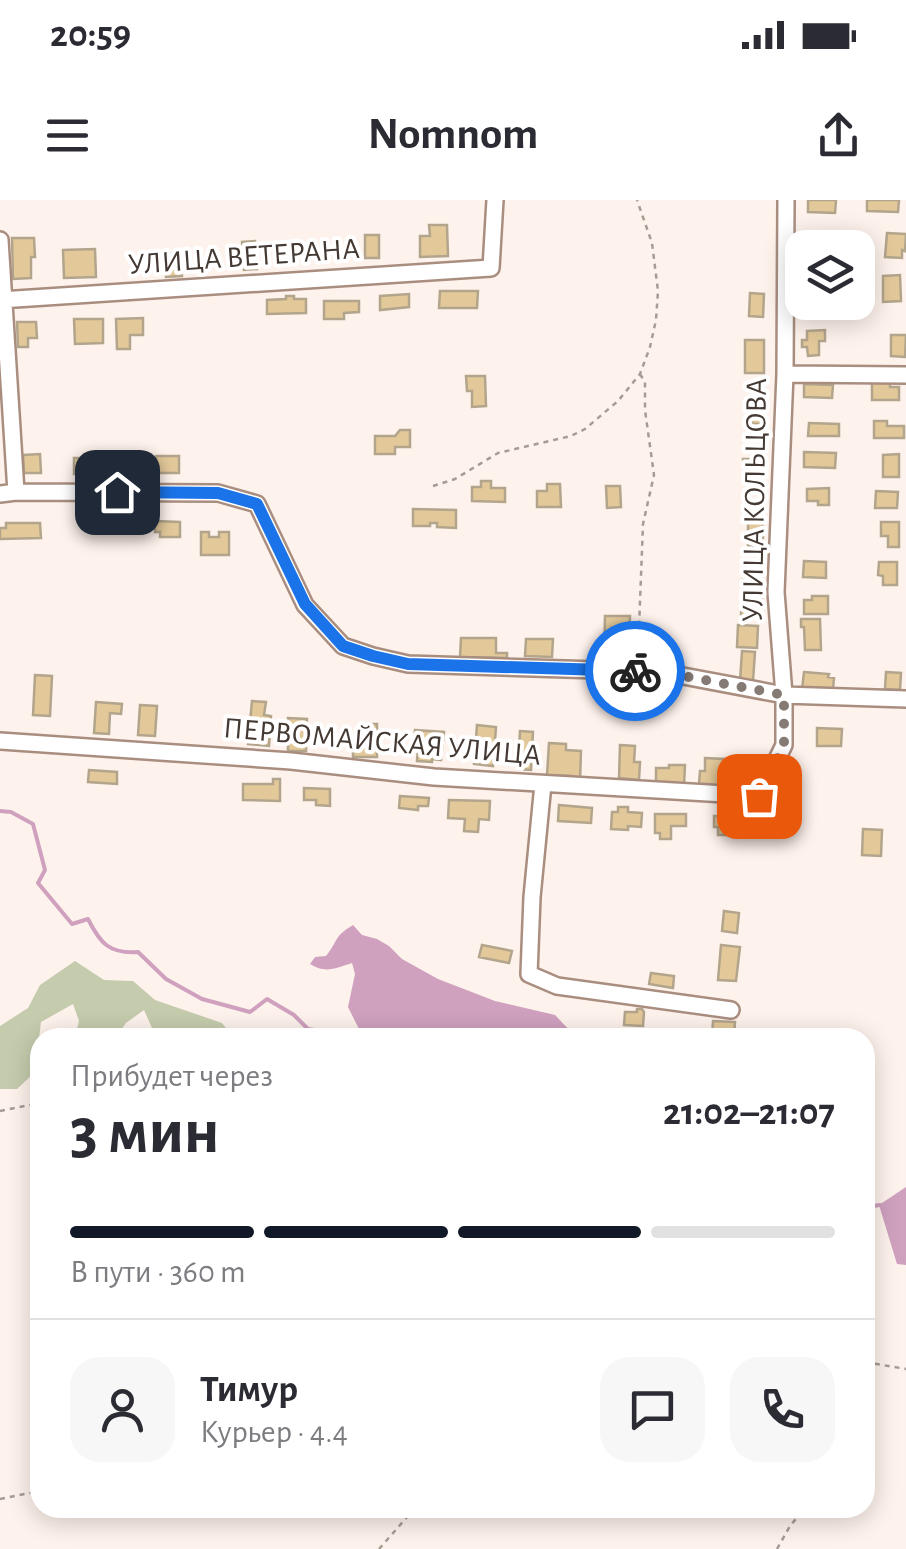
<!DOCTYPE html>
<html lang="ru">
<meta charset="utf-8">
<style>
body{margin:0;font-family:"Alegreya Sans",sans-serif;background:#f7f7f7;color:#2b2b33;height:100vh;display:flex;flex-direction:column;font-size:38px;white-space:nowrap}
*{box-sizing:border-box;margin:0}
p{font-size:32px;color:#7c7c81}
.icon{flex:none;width:55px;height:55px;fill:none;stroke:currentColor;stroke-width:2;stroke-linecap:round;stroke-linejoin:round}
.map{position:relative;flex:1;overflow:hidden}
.sheet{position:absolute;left:30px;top:828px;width:845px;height:490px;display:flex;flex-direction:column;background:#fff;border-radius:30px;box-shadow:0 5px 25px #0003}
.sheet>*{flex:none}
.tools{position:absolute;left:785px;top:30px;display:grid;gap:20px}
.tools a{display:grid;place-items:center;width:90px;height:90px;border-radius:20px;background:#fff;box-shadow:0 5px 25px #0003;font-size:50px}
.pin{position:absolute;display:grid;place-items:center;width:85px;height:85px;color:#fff;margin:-42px;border-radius:20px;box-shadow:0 5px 15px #0006}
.courier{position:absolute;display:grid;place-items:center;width:100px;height:100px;margin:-50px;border:8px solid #1a73e8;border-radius:50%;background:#fff;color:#222;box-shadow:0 2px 12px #0007}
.head em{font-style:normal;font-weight:600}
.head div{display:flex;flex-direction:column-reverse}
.head{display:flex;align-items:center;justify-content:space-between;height:170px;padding:0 40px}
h1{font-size:65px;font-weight:600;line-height:75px}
.bar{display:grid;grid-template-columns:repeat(4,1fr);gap:15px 10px;align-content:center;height:120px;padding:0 40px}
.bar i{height:12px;border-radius:8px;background:#e1e1e2}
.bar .current{background:#111827}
.bar p{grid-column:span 4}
.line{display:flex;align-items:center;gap:25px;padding:0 40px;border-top:2px solid #e1e1e2}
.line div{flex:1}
.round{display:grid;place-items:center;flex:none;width:105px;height:105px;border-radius:30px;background:#f7f7f7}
.status{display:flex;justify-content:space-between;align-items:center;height:70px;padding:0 50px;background:#fff;direction:ltr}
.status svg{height:28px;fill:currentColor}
header{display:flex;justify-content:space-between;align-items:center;height:130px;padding:0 40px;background:#fff;font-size:45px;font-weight:600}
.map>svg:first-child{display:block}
</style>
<div class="status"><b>20:59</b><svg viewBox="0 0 49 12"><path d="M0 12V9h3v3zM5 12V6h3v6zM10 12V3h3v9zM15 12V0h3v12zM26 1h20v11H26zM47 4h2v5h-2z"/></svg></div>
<header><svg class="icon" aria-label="menu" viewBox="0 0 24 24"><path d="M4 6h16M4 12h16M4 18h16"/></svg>Nomnom<svg class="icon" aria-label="share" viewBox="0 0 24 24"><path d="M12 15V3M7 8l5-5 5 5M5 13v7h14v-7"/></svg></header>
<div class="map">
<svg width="906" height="1349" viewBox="0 0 906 1349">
<rect width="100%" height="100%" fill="#fef2ec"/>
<!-- green -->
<path fill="#c5ccad" d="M 75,761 L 104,780 L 133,781 L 155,800 L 222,823 L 229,832 L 224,837 L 156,837 L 144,810 L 126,823 L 116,837 L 75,837 L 79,821 L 73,804 L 41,822 L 35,872 L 17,889 L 0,889 L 0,826 L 28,808 L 40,785 Z"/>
<!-- water -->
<path fill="#cfa1bf" d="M 353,725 L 362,735 L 377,739 L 389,746 L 402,759 L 438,779 L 495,801 L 555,815 L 576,837 L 363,837 L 348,807 L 355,774 L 352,763 C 336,768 326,774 310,764 L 315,757 L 326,756 C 339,740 333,737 353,725 Z
M 906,987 L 906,1065 L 897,1064 L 879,1005 Z"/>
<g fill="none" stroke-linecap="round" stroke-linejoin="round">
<!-- stream -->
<path stroke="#cfa1bf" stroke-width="4" d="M 0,611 L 11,612 L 33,624 L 45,670 L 38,683 L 72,724 L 88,719 C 100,743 109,754 138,752 L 166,779 L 202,799 L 250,812 L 267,799 L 294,815 L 308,829 L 369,838
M 865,1007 L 880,1005"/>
</g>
<!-- building -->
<path fill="#e3c99a" stroke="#b3a58c" stroke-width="2.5" d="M 808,0 L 836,0 L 835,13 L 808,12 Z
M 867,0 L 899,0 L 898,12 L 867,11 Z
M 429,25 L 447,25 L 448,56 L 420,57 L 420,36 L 430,36 Z
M 887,33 L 906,34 L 905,51 L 902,50 L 902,58 L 885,57 Z
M 365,35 L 379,35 L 379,58 L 365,58 Z
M 12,38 L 34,38 L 35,57 L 31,57 L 31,78 L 13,79 Z
M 255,41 L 257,69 L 244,70 L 242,42 Z
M 95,49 L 96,77 L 64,78 L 63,50 Z
M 180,53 L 182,76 L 166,77 L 165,54 Z
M 900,75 L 901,101 L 883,102 L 883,76 Z
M 440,91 L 478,91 L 477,108 L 439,108 Z
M 750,93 L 764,94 L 763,117 L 749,116 Z
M 409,94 L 409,107 L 380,110 L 380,96 Z
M 286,96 L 294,96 L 294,99 L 306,99 L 306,113 L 267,114 L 267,100 L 286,99 Z
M 324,101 L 359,101 L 359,112 L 344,113 L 344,119 L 324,119 Z
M 143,118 L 143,135 L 130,135 L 130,149 L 117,149 L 116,119 Z
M 74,119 L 103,119 L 103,143 L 75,144 Z
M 17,122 L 36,122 L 37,138 L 28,138 L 28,147 L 18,147 Z
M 825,130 L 825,141 L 819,141 L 819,155 L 808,156 L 807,147 L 802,147 L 802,140 L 807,140 L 807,131 Z
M 891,135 L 906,135 L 905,157 L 891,156 Z
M 745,140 L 764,140 L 764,173 L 745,173 Z
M 466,176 L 485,176 L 486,206 L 472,207 L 472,191 L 467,191 Z
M 872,182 L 890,182 L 890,187 L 899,187 L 899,200 L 872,200 Z
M 804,184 L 833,185 L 832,198 L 804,197 Z
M 752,202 L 763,202 L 764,224 L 752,224 Z
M 874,221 L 887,221 L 887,226 L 904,226 L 904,238 L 874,238 Z
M 809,223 L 839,224 L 839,236 L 808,236 Z
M 400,230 L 410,230 L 410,247 L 395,247 L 395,254 L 375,254 L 375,236 L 395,236 Z
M 804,252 L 836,253 L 835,268 L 804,267 Z
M 40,254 L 41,273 L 24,273 L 23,255 Z
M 899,254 L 899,277 L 883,277 L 883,255 Z
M 156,256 L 179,256 L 179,273 L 156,273 Z
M 74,258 L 104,258 L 104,274 L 74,274 Z
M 743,259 L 762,259 L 762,293 L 748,293 L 748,274 L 744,274 Z
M 481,281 L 491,281 L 491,288 L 505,288 L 505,302 L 472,301 L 472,287 L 481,287 Z
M 547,284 L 560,284 L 561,307 L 537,307 L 537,291 L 547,291 Z
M 606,286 L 620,286 L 621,307 L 607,308 Z
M 829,288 L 829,305 L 818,305 L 818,301 L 807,301 L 807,289 Z
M 876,291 L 898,292 L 897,308 L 875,308 Z
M 413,309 L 456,310 L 456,328 L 437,327 L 437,323 L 430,323 L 430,326 L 413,326 Z
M 155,321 L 180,322 L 180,337 L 160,337 L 160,332 L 155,332 Z
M 881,322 L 899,322 L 899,347 L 888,347 L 888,336 L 881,336 Z
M 6,323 L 40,323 L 41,338 L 0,339 L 0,328 L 6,328 Z
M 748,323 L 763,323 L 763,346 L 748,346 Z
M 201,332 L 209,332 L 209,337 L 219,337 L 219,332 L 229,332 L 229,355 L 201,355 Z
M 804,361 L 826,362 L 826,378 L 803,377 Z
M 879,362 L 897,362 L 897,385 L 883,385 L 883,376 L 878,375 Z
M 742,380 L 759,380 L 758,395 L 762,395 L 762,402 L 758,402 L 758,418 L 741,417 Z
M 812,396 L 828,396 L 828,414 L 804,414 L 804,400 L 812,400 Z
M 605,416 L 630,416 L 629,441 L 620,441 L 620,462 L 604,462 Z
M 801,419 L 820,419 L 821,450 L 805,450 L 804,427 L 801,427 Z
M 738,425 L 758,426 L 757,448 L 737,447 Z
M 461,438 L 496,438 L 496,453 L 507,453 L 507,458 L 460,457 Z
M 526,439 L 553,439 L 552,457 L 525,456 Z
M 742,451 L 755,452 L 753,481 L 740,481 Z
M 804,472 L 829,474 L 828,477 L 834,478 L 833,489 L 829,488 L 829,491 L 802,489 Z
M 886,472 L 901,473 L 900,490 L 885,489 Z
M 35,475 L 52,476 L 50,516 L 33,515 Z
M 252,501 L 266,502 L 264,515 L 271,516 L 269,546 L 248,544 Z
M 96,502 L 122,504 L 121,514 L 110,513 L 109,534 L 94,533 Z
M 140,505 L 157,506 L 155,536 L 138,535 Z
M 288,518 L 307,519 L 306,551 L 288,551 Z
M 362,524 L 377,524 L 377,557 L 353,557 L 353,542 L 362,542 Z
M 477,525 L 496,527 L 493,566 L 474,564 Z
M 817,528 L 842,529 L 841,546 L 817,546 Z
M 415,530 L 444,532 L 441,560 L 432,559 L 432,562 L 417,561 L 419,537 L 414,537 Z
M 520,531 L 533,532 L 531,570 L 518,569 Z
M 549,543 L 566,544 L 566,550 L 581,551 L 580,581 L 571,580 L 571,576 L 547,575 Z
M 620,545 L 635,546 L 634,562 L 640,562 L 639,580 L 619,578 Z
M 705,558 L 725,559 L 724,589 L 707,588 L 707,584 L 699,584 L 700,571 L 705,571 Z
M 669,565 L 685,565 L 684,587 L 656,586 L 656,568 L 669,568 Z
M 89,570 L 117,572 L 117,584 L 88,582 Z
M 273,579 L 280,579 L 280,601 L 243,600 L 243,584 L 273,584 Z
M 304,588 L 330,589 L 330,606 L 316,605 L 316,600 L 304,600 Z
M 400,596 L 429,598 L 428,606 L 418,606 L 418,610 L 399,608 Z
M 449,600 L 490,601 L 489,620 L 479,619 L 478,632 L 464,631 L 465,619 L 448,618 Z
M 559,605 L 592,608 L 591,623 L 558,621 Z
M 618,607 L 628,607 L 628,612 L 642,613 L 641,627 L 628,626 L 628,630 L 611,629 L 612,612 L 618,612 Z
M 655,614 L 686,614 L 686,626 L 671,626 L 671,639 L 660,639 L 660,633 L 655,633 Z
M 714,616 L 746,616 L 746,627 L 727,627 L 727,635 L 718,635 L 718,627 L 714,627 Z
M 863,629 L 882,630 L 881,656 L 862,655 Z
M 724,711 L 739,713 L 737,733 L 722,731 Z
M 482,745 L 512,751 L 509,763 L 479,757 Z
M 721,745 L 740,747 L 736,781 L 718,780 Z
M 651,773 L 674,776 L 673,788 L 649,784 Z
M 637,809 L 642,809 L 644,812 L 643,826 L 624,825 L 625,812 L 637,812 Z
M 713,821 L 735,822 L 734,838 L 712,836 Z"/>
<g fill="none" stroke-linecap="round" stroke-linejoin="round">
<!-- minor casing -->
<g stroke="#a98e80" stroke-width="20">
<path id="minor" d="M 0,40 L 16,292
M 0,100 L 491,68 L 495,0
M 785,174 L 906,175
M 0,294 L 16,292 L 218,293 L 257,304 L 305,405 L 343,446 L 373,456 L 408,464 L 662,472 L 784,495 L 906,499
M 0,541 L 291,561 L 434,577 L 759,596 L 784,545 L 784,495 L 776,392 L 785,174 L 786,0
M 543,584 L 532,697 L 529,774 L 557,786 L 731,810"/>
</g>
<!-- path -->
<path stroke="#a69b95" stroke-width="2.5" stroke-dasharray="5 5" stroke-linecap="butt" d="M 640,174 L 645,182 L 645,210 L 654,275 L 643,324 L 639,428 L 645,447 L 652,459
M 433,286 L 455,279 L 498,253 L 571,236 L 585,229 L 618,201 L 640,174 L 650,147 L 656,120 L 658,91 L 652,43 L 637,0
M 0,911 L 40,903
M 865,1162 L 906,1169
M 865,1172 L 867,1193 L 865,1197
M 0,1299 L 40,1291
M 379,1349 L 415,1308
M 777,1349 L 790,1326 L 805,1308"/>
<!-- minor -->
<use href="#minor" stroke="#fff" stroke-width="15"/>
</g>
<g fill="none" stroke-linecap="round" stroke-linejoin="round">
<!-- done -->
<path stroke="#857a74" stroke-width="10" stroke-dasharray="0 18" d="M 635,471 L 662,472 L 784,495 L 784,545 L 759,596"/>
<!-- route -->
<path stroke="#1a73e8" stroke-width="12" d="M 117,292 L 218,293 L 257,304 L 305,404 L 343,446 L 373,456 L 408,464 L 635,471"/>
</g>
<g text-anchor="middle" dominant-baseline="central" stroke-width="8" stroke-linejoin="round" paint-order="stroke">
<!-- street labels -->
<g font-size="30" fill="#443933" stroke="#fff">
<text transform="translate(244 57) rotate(-4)">УЛИЦА ВЕТЕРАНА</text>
<text transform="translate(755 300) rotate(-89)">УЛИЦА КОЛЬЦОВА</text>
<text transform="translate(382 542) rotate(5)">ПЕРВОМАЙСКАЯ УЛИЦА</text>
</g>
</g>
</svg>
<div class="tools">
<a><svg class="icon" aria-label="layers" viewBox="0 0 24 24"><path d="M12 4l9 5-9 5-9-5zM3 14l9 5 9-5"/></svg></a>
</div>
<div class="pin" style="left:759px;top:596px;background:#ea580c"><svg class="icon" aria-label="bag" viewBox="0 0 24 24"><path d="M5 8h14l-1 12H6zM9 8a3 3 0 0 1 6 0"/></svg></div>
<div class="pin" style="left:117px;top:292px;background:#1f2937"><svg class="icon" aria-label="home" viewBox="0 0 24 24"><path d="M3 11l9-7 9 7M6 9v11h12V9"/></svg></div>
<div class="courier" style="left:635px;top:471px"><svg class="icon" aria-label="bike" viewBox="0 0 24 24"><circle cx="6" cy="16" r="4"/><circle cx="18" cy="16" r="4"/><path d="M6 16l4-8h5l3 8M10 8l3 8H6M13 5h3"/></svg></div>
<section class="sheet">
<div class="head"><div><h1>3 мин</h1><p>Прибудет через</p></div><em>21:02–21:07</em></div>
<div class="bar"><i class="current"></i><i class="current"></i><i class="current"></i><i></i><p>В пути · 360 m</p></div>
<div class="line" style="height:180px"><a class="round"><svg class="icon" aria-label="person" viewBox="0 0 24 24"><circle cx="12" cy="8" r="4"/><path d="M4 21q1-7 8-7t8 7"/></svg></a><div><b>Тимур</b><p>Курьер · 4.4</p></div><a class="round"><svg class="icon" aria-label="chat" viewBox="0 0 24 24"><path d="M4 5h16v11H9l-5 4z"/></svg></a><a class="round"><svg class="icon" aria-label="phone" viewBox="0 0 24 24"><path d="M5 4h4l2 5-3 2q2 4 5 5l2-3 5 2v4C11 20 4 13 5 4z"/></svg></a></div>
</section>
</div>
